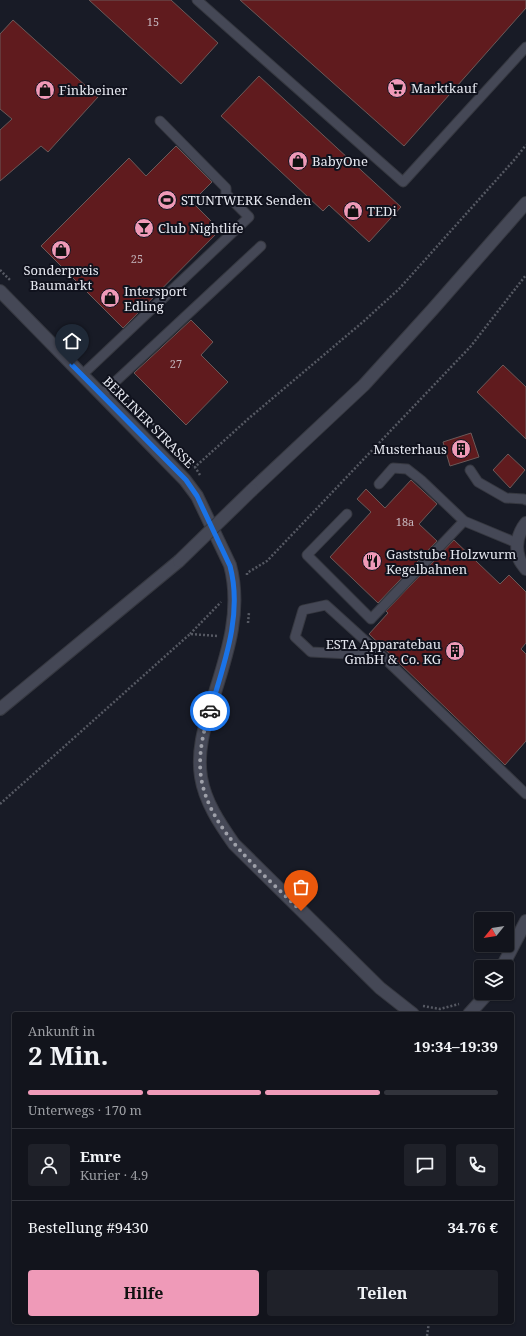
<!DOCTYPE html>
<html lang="de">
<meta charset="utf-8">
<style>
body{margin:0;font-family:"Noto Serif",serif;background:#1f2129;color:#f1f3f6;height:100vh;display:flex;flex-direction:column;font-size:15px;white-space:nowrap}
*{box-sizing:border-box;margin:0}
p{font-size:13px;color:#9c9ea3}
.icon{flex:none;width:22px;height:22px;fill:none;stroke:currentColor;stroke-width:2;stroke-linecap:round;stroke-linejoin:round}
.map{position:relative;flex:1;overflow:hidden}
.side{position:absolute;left:12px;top:1012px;width:502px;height:312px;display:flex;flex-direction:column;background:#12141c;border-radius:4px;box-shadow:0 1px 3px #0004,0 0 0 1px #31333b}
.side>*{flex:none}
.needle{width:26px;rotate:240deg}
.tools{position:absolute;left:474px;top:912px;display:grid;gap:8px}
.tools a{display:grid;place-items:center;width:40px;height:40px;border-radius:4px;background:#12141c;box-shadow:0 1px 3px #0004,0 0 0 1px #31333b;font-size:20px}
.pin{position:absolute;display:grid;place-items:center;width:34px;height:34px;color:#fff;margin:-41px -17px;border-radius:50% 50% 50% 0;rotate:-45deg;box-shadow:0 0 4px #0007}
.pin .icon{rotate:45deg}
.courier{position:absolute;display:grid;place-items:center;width:40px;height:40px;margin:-20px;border:3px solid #1a73e8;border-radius:50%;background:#fff;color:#222;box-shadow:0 1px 5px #0007}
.head em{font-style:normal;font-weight:700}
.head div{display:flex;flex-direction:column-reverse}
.head{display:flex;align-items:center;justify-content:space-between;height:68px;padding:0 16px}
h1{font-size:26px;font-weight:700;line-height:30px}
.bar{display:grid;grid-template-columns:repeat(4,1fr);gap:6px 4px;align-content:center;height:48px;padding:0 16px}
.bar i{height:5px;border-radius:3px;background:#31333b}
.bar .active{background:#ef9ab8}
.bar p{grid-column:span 4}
.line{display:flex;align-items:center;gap:10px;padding:0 16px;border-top:1px solid #31333b}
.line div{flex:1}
.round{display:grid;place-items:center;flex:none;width:42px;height:42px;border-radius:4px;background:#1f2129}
.action{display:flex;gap:8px;margin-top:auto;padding:8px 16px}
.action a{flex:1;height:46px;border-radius:4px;background:#ef9ab8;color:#111;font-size:16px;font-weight:700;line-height:46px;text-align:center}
.action a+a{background:#1f2129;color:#f1f3f6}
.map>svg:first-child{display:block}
</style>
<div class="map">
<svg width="526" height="1336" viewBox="0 0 526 1336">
<rect width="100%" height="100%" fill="#181b26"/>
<!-- building -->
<path fill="#601b1e" stroke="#6b5958" d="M 89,0 L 171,0 L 218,43 L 181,84 Z
M 240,0 L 526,0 L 526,8 L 404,146 Z
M 13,20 L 98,97 L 48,152 L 41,146 L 0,181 L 0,130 L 12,119 L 0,109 L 0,34 Z
M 259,76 L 401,207 L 369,242 L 329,205 L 323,211 L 221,116 Z
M 176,146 L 212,182 L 192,202 L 220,230 L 123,328 L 41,246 L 129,158 L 146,176 Z
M 191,320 L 213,342 L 201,355 L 228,382 L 186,425 L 134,373 Z
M 503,365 L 526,387 L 526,439 L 477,392 Z
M 471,433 L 479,457 L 450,466 L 443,442 Z
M 508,454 L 525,470 L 510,488 L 493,470 Z
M 411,480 L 437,504 L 419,524 L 437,541 L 378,603 L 330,557 L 371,512 L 357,499 L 366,489 L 385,508 Z
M 454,540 L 500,584 L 509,575 L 526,592 L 526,643 L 521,649 L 526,654 L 526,741 L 505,765 L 369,634 L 388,613 L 386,611 Z"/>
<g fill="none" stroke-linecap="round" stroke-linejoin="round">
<!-- lane casing -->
<g stroke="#363840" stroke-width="11">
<path id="lane" d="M 197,0 L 403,182 L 526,47
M 82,375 L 249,217 L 226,194 L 226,188 L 160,121
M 101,395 L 261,246
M 470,470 L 478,482 L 506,498 L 524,499 L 526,500
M 379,484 L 393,468 L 407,469 L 421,480 L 464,521
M 347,514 L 307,555 L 371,619 L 464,521 L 517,543
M 380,654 L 368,655 L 311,652 L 295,637 L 303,610 L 326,605 L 380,654 L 526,794"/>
</g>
<!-- street casing -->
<g stroke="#363840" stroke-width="14">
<path id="street" d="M 0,291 L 185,480 L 197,496 L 230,565 C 243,613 225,660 211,705 C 204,728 197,752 201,777 C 205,802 220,824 234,844 L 380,988 L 413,1014
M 526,523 C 518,533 515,546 519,558 C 520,562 524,566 526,569
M 502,967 L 526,921
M 469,1014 L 488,993"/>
</g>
<!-- secondary casing -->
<g stroke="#363840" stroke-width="14">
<path id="secondary" d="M 252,490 L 364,385 L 433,309 L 526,203
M 0,709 L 179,561"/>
</g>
<!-- path -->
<path stroke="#565963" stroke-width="2.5" stroke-dasharray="2 2" stroke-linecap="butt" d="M 0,270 L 11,281
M 122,392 L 195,467
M 200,475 L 195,467 L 248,419 L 364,321 L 399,289 L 515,159 L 526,145
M 247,575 L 247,573 L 267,561 L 471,346 L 526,275
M 248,623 L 249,612
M 190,634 L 221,602
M 0,804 L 190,634 L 218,636
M 423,1006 L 440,1009 L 459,1004
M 427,1336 L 429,1322"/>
<!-- lane -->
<use href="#lane" stroke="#454856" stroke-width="9"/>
<!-- street -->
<use href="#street" stroke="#454856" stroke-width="12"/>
<!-- secondary -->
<use href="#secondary" stroke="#454856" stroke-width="12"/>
<!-- secondary-bridge casing -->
<g stroke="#363840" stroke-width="14" stroke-linecap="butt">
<path id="secondary-bridge" d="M 179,561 L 252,490"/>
</g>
<!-- secondary-bridge -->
<use href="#secondary-bridge" stroke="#454856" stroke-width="12"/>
</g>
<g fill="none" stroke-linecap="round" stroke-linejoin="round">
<!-- done -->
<path stroke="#9ea0a9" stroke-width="4" stroke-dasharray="0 7.2" d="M 210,711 C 203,732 198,755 201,777 C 209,831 264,874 301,911"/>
<!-- route -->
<path stroke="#1a73e8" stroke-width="5" d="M 72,365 L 186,480 L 197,496 L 230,566 C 243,614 224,664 210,711"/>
</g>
<!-- icons -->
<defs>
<g id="supermarket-disc" transform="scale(1)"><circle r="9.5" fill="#ef9ab8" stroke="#10121d"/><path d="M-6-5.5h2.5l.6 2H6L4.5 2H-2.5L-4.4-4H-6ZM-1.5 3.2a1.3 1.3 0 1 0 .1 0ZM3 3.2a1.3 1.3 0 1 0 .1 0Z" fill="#111"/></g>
<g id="shop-disc" transform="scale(1)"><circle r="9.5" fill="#ef9ab8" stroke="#10121d"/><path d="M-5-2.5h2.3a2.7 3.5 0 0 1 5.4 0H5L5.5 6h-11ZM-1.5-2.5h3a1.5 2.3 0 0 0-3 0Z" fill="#111"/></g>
<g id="stadium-disc" transform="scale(1)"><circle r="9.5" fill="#ef9ab8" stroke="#10121d"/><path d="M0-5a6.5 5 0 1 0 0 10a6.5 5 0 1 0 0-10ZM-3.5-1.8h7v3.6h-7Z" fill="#111"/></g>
<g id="bar-disc" transform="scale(1)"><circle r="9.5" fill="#ef9ab8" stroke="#10121d"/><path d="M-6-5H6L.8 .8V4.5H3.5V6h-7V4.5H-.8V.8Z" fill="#111"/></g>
<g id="building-disc" transform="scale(1)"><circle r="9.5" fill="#ef9ab8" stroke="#10121d"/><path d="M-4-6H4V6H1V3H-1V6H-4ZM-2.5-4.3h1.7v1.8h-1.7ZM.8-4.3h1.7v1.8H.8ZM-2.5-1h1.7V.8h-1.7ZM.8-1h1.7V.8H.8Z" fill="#111"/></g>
<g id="restaurant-disc" transform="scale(1)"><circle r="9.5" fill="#ef9ab8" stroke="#10121d"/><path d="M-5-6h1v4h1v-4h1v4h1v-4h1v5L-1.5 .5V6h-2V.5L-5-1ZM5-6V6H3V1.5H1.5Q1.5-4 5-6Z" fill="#111"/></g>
</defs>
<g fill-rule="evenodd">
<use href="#supermarket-disc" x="397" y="88"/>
<use href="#shop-disc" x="45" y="90"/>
<use href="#shop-disc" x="298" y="161"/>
<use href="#stadium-disc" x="167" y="200"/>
<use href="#shop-disc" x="353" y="211"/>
<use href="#bar-disc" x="144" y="228"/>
<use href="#shop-disc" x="61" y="250"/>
<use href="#shop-disc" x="110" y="298"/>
<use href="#building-disc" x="461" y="449"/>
<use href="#restaurant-disc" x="372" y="561"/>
<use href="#building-disc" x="455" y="651"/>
</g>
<g text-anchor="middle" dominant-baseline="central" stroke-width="4" stroke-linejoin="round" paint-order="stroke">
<!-- number labels -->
<g font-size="11" fill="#c4b5bc">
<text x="153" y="21">15</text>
<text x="137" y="258">25</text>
<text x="176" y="363">27</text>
<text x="405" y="521">18a</text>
</g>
<!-- poi labels -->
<g font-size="13" fill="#e6e8f0" stroke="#10121d" text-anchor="start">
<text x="411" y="88">Marktkauf</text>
<text x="59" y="90">Finkbeiner</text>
<text x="312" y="161">BabyOne</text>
<text x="181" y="200">STUNTWERK Senden</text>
<text x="367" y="211">TEDi</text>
<text x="158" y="228">Club Nightlife</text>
<text x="61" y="270" text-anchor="middle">Sonderpreis<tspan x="61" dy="15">Baumarkt</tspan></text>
<text x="124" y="291">Intersport<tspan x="124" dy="15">Edling</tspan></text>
<text x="447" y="449" text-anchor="end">Musterhaus</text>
<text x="386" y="554">Gaststube Holzwurm<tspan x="386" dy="15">Kegelbahnen</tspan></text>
<text x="441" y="644" text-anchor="end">ESTA Apparatebau<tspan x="441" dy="15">GmbH &amp; Co. KG</tspan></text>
</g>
<!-- street labels -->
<g font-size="13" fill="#e6e8f0" stroke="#10121d">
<text transform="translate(149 422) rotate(45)">BERLINER STRASSE</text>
</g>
</g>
</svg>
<div class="tools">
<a><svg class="needle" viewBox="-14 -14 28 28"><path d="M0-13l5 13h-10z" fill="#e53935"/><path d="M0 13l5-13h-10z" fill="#9c9ea3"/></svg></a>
<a><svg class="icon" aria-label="layers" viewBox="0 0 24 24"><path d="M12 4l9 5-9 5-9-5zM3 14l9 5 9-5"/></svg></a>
</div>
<div class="pin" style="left:301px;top:911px;background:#ea580c"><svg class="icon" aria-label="bag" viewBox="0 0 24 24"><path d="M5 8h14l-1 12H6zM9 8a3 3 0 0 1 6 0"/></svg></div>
<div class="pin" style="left:72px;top:365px;background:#1f2937"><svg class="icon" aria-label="home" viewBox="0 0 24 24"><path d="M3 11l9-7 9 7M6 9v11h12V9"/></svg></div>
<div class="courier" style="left:210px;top:711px"><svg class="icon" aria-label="car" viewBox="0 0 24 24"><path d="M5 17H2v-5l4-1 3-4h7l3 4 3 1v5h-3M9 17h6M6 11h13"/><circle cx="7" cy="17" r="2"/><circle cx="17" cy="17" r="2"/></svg></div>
<section class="side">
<div class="head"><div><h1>2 Min.</h1><p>Ankunft in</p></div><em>19:34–19:39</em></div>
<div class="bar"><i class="active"></i><i class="active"></i><i class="active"></i><i></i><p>Unterwegs · 170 m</p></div>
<div class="line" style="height:72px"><a class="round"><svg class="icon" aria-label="person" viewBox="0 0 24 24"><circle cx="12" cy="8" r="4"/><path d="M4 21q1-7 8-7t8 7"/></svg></a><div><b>Emre</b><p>Kurier · 4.9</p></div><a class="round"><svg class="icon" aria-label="chat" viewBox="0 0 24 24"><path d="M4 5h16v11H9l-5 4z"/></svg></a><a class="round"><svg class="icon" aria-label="phone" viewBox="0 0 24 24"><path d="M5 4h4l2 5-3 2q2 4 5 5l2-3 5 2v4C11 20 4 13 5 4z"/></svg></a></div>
<div class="line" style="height:52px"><div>Bestellung #9430</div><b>34.76 €</b></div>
<div class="action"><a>Hilfe</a><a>Teilen</a></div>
</section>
</div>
